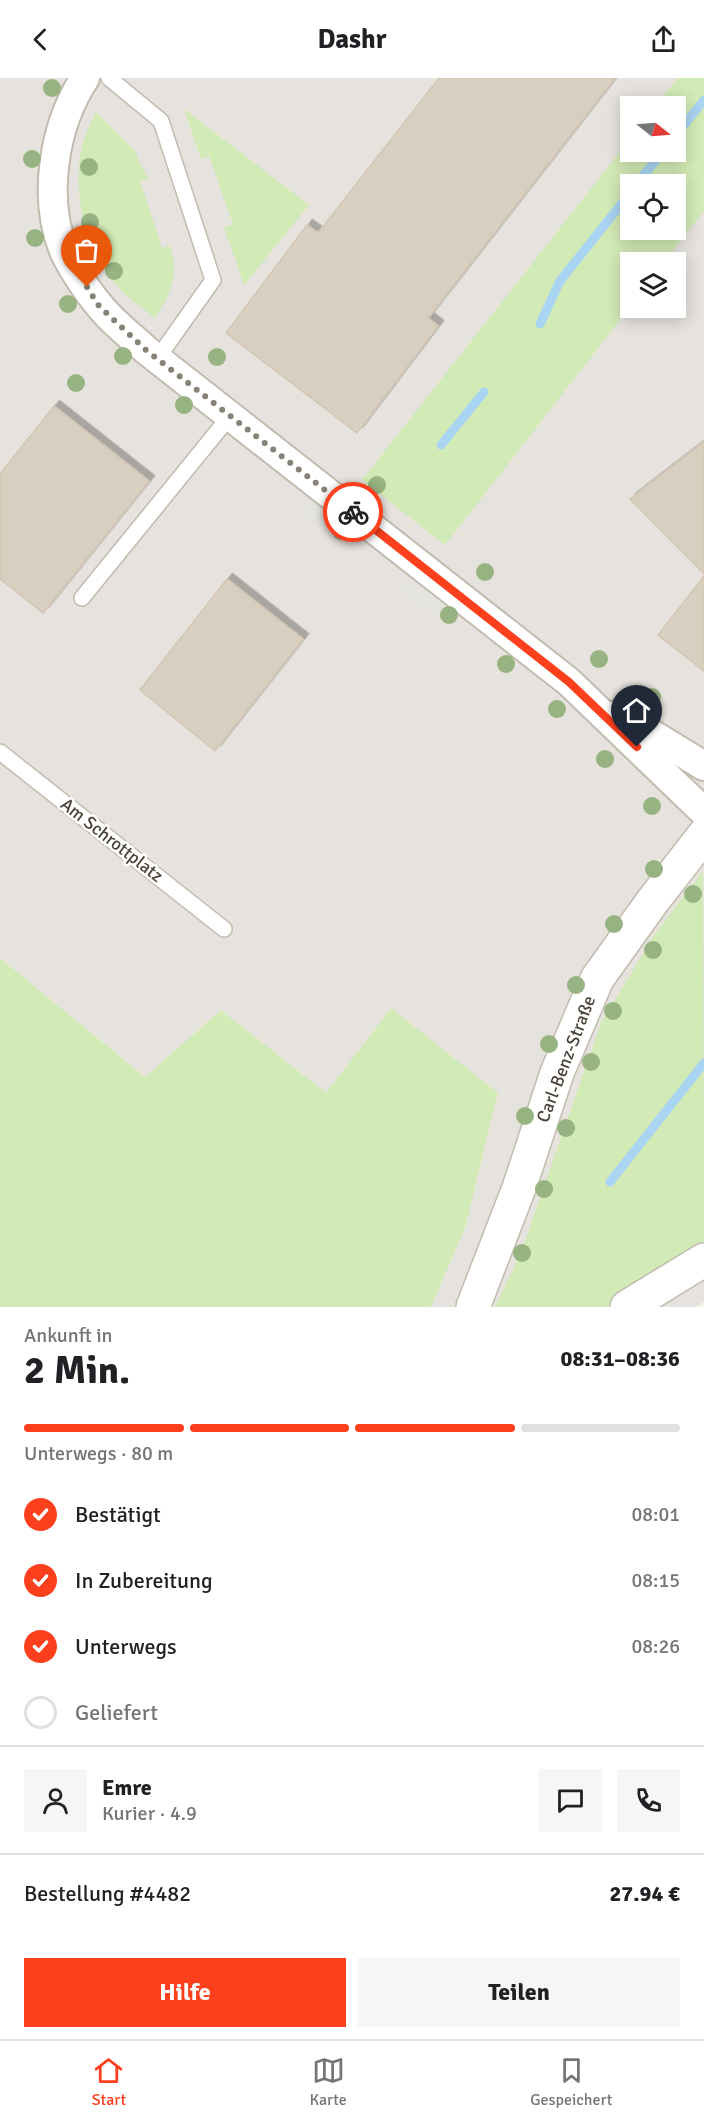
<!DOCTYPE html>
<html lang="de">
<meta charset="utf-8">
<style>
body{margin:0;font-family:Signika,sans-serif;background:#f6f6f6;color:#202124;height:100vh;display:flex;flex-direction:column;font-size:22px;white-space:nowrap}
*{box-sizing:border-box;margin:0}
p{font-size:20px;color:#757577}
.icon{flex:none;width:33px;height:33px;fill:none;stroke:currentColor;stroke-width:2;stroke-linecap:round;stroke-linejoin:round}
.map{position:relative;height:1229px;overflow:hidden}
.sheet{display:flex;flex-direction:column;background:#fff;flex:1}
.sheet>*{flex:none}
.needle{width:39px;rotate:107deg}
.tools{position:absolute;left:620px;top:18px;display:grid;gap:12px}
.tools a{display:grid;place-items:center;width:66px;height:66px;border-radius:0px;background:#fff;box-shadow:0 3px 15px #0003;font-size:30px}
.pin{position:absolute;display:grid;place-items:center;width:51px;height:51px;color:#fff;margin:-62px -26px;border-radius:50% 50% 50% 0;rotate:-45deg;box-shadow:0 0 6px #0007}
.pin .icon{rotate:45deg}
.courier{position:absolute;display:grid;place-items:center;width:60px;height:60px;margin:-30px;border:4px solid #fc3f1d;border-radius:50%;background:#fff;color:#222;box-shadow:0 2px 8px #0007}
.head em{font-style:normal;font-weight:700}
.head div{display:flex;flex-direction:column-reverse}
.head{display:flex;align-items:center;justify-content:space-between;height:102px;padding:0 24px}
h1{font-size:39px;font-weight:700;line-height:45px}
.bar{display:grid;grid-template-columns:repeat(4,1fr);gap:9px 6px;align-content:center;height:72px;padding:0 24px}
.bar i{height:8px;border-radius:4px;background:#e0e0e0}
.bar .on{background:#fc3f1d}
.bar p{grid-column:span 4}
.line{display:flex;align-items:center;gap:15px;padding:0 24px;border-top:2px solid #e0e0e0}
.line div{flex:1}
.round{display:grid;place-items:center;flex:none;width:63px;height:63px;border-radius:0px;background:#f6f6f6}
ol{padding:0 24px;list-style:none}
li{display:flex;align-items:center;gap:18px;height:66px}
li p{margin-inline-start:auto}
li .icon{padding:6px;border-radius:50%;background:#fc3f1d;color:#fff;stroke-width:4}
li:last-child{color:#757577}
li i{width:33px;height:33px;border:3px solid #e0e0e0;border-radius:50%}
.button{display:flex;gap:12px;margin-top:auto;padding:12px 24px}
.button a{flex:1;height:69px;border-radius:0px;background:#fc3f1d;color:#fff;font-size:24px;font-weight:700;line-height:69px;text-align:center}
.button a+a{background:#f6f6f6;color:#202124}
header{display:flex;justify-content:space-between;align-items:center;height:78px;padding:0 24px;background:#fff;font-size:27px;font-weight:700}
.menu{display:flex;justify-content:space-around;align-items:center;height:84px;border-top:2px solid #e0e0e0;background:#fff;font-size:16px;color:#757577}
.menu a{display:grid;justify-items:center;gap:3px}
.menu .on{color:#fc3f1d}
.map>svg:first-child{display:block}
</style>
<header><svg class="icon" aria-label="back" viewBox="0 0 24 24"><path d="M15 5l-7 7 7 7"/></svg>Dashr<svg class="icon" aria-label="share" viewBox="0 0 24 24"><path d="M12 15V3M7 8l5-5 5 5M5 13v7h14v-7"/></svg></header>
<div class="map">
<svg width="704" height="1229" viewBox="0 0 704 1229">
<defs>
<filter id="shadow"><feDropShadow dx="5.5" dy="-5.5" stdDeviation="0" flood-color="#0004"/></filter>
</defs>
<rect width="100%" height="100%" fill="#f6f3ec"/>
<!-- industrial -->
<path fill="#e6e2dd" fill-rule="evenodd" d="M 0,0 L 704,0 L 704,1224 L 695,1229 L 431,1229 L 465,1150 L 391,930 L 326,1015 L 221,932 L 145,999 L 0,880 ZM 630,28 L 675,28 L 675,74 L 630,74 ZM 630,106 L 675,106 L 675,152 L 630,152 ZM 630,184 L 675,184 L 675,230 L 630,230 Z"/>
<!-- green -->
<path fill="#d2eab5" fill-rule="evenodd" d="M 678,0 L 704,0 L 704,133 L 664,184 L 630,184 L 630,229 L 445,467 L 362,402 L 630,61 L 630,74 L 675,74 L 675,28 L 655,28 ZM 630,106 L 675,106 L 675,152 L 630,152 Z
M 184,31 L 309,127 L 244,207 L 224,149 L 233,146 L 209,78 L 201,81 Z
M 96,34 L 134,72 L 148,101 L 140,103 L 162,170 L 170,168 C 179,198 171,214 155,240 C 143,230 129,221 119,210 C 85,173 73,120 81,72 C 83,59 91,46 96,34 Z
M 703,793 L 704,1172 L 606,1229 L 495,1229 L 521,1174 L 601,945 L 655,856 Z
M 0,880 L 145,999 L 221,932 L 326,1015 L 391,930 L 498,1015 L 465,1150 L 431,1229 L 0,1229 Z"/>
<!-- parking -->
<path fill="#e5e3e0" d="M 311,418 L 338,439 L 327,455 L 299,434 Z
M 410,496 L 446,524 L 434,540 L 398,512 Z"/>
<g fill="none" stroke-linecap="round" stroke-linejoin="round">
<!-- stream -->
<path stroke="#a9d4f2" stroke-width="9" d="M 675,58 L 704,22
M 636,106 L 663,74
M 540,246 L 560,203 L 630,115
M 441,367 L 484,314
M 610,1104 L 704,985"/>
</g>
<!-- building -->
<path fill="#d8cfc1" stroke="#d3c7b4" stroke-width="1.5" filter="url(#shadow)" d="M 439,0 L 615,0 L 428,240 L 438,248 L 357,355 L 226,255 L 307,147 L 318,155 Z
M 54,328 L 149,403 L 43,535 L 0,501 L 0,396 Z
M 704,364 L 704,496 L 630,421 Z
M 704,498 L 704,593 L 658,557 Z
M 227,501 L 303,561 L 215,673 L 140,612 Z"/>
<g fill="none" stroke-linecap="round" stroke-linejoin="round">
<!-- service casing -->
<g stroke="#c2bbae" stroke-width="18">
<path id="service" d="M 109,0 L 161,43 L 213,202 L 157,281
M 82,520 L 230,338
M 0,674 L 224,851"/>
</g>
<!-- minor casing -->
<g stroke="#c2bbae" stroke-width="32">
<path id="minor" d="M 85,0 C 54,47 42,119 64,173 C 72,190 87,213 99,227 C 112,244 131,258 146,272 L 569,604 L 704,734
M 619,636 L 704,688"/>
</g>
<!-- tertiary casing -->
<g stroke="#c2bbae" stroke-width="36">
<path id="tertiary" d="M 473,1229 L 519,1110 L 557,995 L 597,901 L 652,824 L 704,757
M 627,1229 L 704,1182"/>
</g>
<!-- service -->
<use href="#service" stroke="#fff" stroke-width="15"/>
<!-- minor -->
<use href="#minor" stroke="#fff" stroke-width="28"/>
<!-- tertiary -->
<use href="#tertiary" stroke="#fff" stroke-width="33"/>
</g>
<!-- trees -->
<g fill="#97b381">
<circle cx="52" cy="10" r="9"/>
<circle cx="32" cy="81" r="9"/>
<circle cx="89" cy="89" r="9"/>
<circle cx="90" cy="144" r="9"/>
<circle cx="35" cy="160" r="9"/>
<circle cx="114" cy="193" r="9"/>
<circle cx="68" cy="226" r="9"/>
<circle cx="123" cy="278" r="9"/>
<circle cx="217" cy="279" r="9"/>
<circle cx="76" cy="305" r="9"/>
<circle cx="184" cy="327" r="9"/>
<circle cx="377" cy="407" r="9"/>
<circle cx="341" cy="453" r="9"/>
<circle cx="485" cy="494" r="9"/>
<circle cx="449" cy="537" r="9"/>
<circle cx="599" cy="581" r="9"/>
<circle cx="506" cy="586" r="9"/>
<circle cx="652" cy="619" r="9"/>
<circle cx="557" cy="631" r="9"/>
<circle cx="605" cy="681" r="9"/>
<circle cx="652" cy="728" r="9"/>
<circle cx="654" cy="791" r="9"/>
<circle cx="693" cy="816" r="9"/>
<circle cx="614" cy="846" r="9"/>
<circle cx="653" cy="872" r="9"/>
<circle cx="576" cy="907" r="9"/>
<circle cx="613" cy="933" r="9"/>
<circle cx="549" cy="966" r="9"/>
<circle cx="591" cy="984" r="9"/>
<circle cx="525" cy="1038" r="9"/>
<circle cx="566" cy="1050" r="9"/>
<circle cx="544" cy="1111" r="9"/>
<circle cx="522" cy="1175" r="9"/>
</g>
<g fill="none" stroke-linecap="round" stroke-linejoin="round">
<!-- done -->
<path stroke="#878178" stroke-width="6" stroke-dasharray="0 10.8" d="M 87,209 L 99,228 L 146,272 L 353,434"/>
<!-- route -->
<path stroke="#fc3f1d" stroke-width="8" d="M 353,434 L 569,604 L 637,669"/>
</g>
<g text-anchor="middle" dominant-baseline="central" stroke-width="5" stroke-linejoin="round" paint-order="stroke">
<!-- street labels -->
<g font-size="18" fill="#4b4439" stroke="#fff">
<text transform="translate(112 762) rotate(38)">Am Schrottplatz</text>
<text transform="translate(566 981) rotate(-69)">Carl-Benz-Straße</text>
</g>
</g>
</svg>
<div class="tools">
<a><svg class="needle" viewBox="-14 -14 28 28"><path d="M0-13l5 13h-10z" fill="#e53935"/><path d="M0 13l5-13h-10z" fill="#757577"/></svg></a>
<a><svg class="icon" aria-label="locate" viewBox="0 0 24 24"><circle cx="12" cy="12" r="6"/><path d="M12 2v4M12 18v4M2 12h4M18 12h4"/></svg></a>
<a><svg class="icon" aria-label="layers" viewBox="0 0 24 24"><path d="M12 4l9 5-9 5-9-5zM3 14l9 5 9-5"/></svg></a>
</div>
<div class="pin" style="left:87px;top:209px;background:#ea580c"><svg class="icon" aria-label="bag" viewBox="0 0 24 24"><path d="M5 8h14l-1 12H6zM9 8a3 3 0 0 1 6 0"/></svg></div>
<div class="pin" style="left:637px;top:669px;background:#1f2937"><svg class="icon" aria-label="home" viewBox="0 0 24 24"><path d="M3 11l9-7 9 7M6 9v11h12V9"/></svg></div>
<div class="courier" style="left:353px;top:434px"><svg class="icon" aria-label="bike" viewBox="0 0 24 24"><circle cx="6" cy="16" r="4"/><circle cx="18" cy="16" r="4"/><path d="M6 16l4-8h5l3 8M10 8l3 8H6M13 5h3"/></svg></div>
</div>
<section class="sheet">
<div class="head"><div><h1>2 Min.</h1><p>Ankunft in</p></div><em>08:31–08:36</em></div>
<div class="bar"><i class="on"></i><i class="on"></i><i class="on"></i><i></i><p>Unterwegs · 80 m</p></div>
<ol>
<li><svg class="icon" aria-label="check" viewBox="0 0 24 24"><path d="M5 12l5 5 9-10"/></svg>Bestätigt<p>08:01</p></li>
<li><svg class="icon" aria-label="check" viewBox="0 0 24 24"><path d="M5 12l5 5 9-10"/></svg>In Zubereitung<p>08:15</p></li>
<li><svg class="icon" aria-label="check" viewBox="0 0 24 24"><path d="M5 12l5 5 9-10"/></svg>Unterwegs<p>08:26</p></li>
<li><i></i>Geliefert</li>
</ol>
<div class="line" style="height:108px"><a class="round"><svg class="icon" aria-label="person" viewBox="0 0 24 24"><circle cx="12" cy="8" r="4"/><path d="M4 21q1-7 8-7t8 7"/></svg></a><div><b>Emre</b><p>Kurier · 4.9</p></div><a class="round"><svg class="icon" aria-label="chat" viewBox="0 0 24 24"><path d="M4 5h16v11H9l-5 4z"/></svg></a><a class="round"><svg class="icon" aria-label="phone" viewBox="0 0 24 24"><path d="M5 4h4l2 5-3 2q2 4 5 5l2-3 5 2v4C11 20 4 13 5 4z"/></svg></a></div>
<div class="line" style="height:78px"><div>Bestellung #4482</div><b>27.94 €</b></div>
<div class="button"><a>Hilfe</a><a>Teilen</a></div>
</section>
<nav class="menu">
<a class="on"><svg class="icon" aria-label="home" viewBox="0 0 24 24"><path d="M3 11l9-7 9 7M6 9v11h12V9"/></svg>Start</a>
<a><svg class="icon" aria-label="map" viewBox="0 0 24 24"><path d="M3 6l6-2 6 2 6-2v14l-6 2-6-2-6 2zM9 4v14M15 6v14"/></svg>Karte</a>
<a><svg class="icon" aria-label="saved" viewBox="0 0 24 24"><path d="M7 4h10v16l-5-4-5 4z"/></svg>Gespeichert</a>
</nav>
